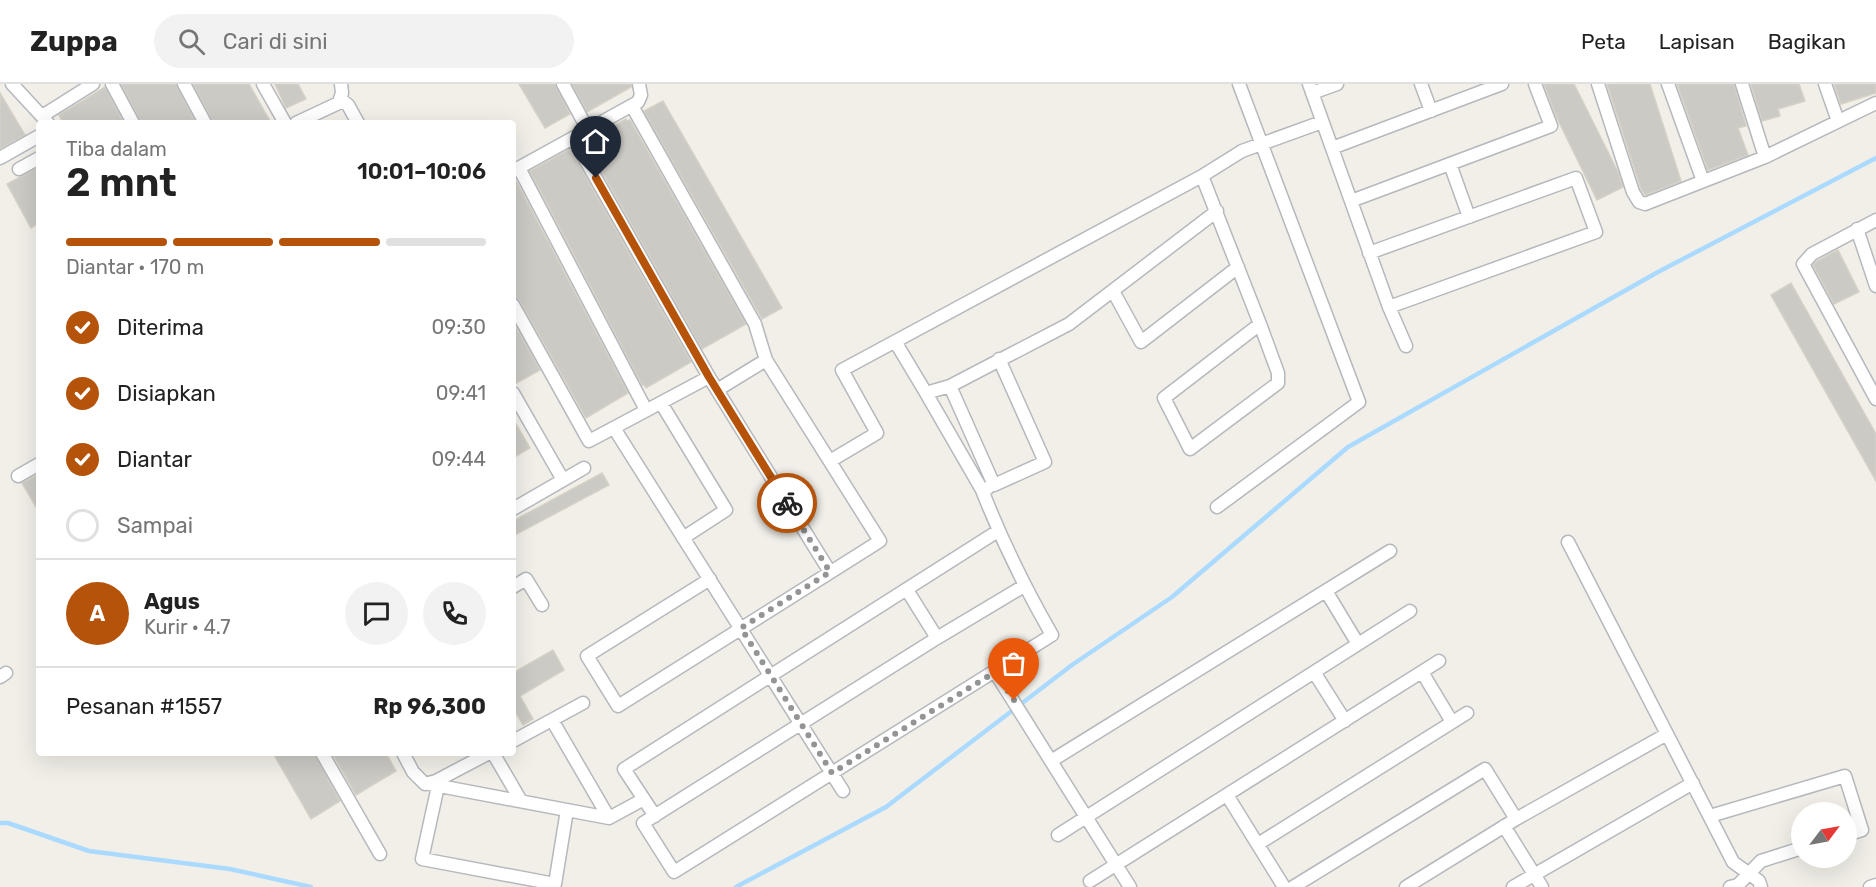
<!DOCTYPE html>
<html lang="id">
<meta charset="utf-8">
<style>
body{margin:0;font-family:Rubik,sans-serif;background:#f2f2f2;color:#222;height:100vh;display:flex;flex-direction:column;font-size:22px;white-space:nowrap}
*{box-sizing:border-box;margin:0}
p{font-size:20px;color:#767676}
.icon{flex:none;width:33px;height:33px;fill:none;stroke:currentColor;stroke-width:2;stroke-linecap:round;stroke-linejoin:round}
.map{position:relative;flex:1;overflow:hidden}
.side{position:absolute;left:36px;top:36px;width:480px;height:636px;display:flex;flex-direction:column;background:#fff;border-radius:6px;box-shadow:0 6px 24px #0002}
.side>*{flex:none}
.needle{width:39px;rotate:58deg}
.fabs{position:absolute;left:1791px;top:718px;display:grid;gap:12px}
.fabs a{display:grid;place-items:center;width:66px;height:66px;border-radius:50%;background:#fff;box-shadow:0 6px 24px #0002;font-size:30px}
.pin{position:absolute;display:grid;place-items:center;width:51px;height:51px;color:#fff;margin:-62px -26px;border-radius:50% 50% 50% 0;rotate:-45deg;box-shadow:0 0 6px #0007}
.pin .icon{rotate:45deg}
.courier{position:absolute;display:grid;place-items:center;width:60px;height:60px;margin:-30px;border:4px solid #b45309;border-radius:50%;background:#fff;color:#222;box-shadow:0 2px 8px #0007}
.summary em{font-style:normal;font-weight:600}
.summary div{display:flex;flex-direction:column-reverse}
.summary{display:flex;align-items:center;justify-content:space-between;height:102px;padding:0 30px}
h1{font-size:39px;font-weight:600;line-height:45px}
.bar{display:grid;grid-template-columns:repeat(4,1fr);gap:9px 6px;align-content:center;height:72px;padding:0 30px}
.bar i{height:8px;border-radius:4px;background:#e0e0e0}
.bar .selected{background:#b45309}
.bar p{grid-column:span 4}
.line{display:flex;align-items:center;gap:15px;padding:0 30px;border-top:2px solid #e0e0e0}
.line div{flex:1}
.round{display:grid;place-items:center;flex:none;width:63px;height:63px;border-radius:32px;background:#f2f2f2}
ol{padding:0 30px;list-style:none}
li{display:flex;align-items:center;gap:18px;height:66px}
li p{margin-inline-start:auto}
li .icon{padding:6px;border-radius:50%;background:#b45309;color:#fff;stroke-width:4}
li:last-child{color:#767676}
li i{width:33px;height:33px;border:3px solid #e0e0e0;border-radius:50%}
header{display:flex;align-items:center;gap:36px;box-sizing:border-box;height:84px;padding:0 30px;background:#fff;border-bottom:2px solid #e0e0e0}
header strong{font-size:28px}
nav{display:flex;gap:33px;margin-inline-start:auto;font-size:21px}
.search{width:420px;height:54px;background:#f2f2f2;display:flex;align-items:center;gap:15px;box-sizing:border-box;padding:0 21px;border-radius:33px;color:#767676;font-size:22px}
.map>svg:first-child{display:block}
</style>
<header>
<strong>Zuppa</strong>
<div class="search"><svg class="icon" aria-label="search" viewBox="0 0 24 24"><circle cx="10" cy="10" r="6"/><path d="M15 15l6 6"/></svg>Cari di sini</div>
<nav><a>Peta</a><a>Lapisan</a><a>Bagikan</a></nav>
</header>
<div class="map">
<svg width="1876" height="803" viewBox="0 0 1876 803">
<rect width="100%" height="100%" fill="#f1efe8"/>
<g fill="none" stroke-linecap="round" stroke-linejoin="round">
<!-- stream -->
<path stroke="#aadaff" stroke-width="4.5" d="M 0,739 L 8,739 L 89,767 L 230,785 L 311,803
M 736,803 L 886,723 L 1072,581 L 1172,513 L 1348,363 L 1658,188 L 1876,74"/>
</g>
<!-- building -->
<path fill="#cccac5" stroke="#d6d1c6" stroke-width="1.5" d="M 121,0 L 176,0 L 196,39 L 141,39 Z
M 193,0 L 249,0 L 271,39 L 213,39 Z
M 275,0 L 298,0 L 306,15 L 286,24 Z
M 519,0 L 555,0 L 570,30 L 545,44 Z
M 572,0 L 631,0 L 631,3 L 587,28 Z
M 1544,0 L 1574,0 L 1618,88 L 1623,103 L 1597,116 L 1556,32 Z
M 1607,0 L 1650,0 L 1681,97 L 1645,111 L 1641,105 Z
M 1677,0 L 1734,0 L 1746,42 L 1738,44 L 1748,71 L 1708,86 Z
M 1751,0 L 1799,0 L 1805,17 L 1778,25 L 1780,32 L 1762,37 Z
M 1834,0 L 1876,0 L 1876,9 L 1841,20 Z
M 105,3 L 124,39 L 63,39 L 59,31 Z
M 0,9 L 25,51 L 0,65 Z
M 663,17 L 782,224 L 762,235 L 644,27 Z
M 626,35 L 627,37 L 630,36 L 746,240 L 702,265 L 585,58 Z
M 570,65 L 691,278 L 646,304 L 644,300 L 642,301 L 530,87 Z
M 39,83 L 39,139 L 31,144 L 7,100 Z
M 513,95 L 515,95 L 628,309 L 586,334 L 520,217 L 513,213 Z
M 1838,166 L 1859,208 L 1834,220 L 1813,181 L 1817,177 Z
M 1791,199 L 1876,350 L 1876,397 L 1771,211 Z
M 513,238 L 540,286 L 513,301 Z
M 513,335 L 530,364 L 513,374 Z
M 602,389 L 609,401 L 513,452 L 513,437 Z
M 39,390 L 39,428 L 22,399 Z
M 553,566 L 564,586 L 520,612 L 533,635 L 523,641 L 513,624 L 513,589 Z
M 273,669 L 314,669 L 340,717 L 311,735 Z
M 332,669 L 386,669 L 396,687 L 356,711 Z"/>
<g fill="none" stroke-linecap="round" stroke-linejoin="round">
<!-- street casing -->
<g stroke="#b5b8bc" stroke-width="15">
<path id="street" d="M 12,0 L 48,39
M 112,0 L 133,39
M 184,0 L 205,39
M 263,0 L 285,39
M 563,0 L 588,46
M 1309,0 L 1389,223 L 1406,262
M 1421,0 L 1431,27
M 1598,0 L 1633,108 L 1639,118 L 1645,120 L 1765,73 L 1876,19
M 1668,0 L 1703,97
M 1742,0 L 1765,73
M 1825,0 L 1838,37
M 1312,9 L 1337,0
M 339,18 L 342,9 L 341,0
M 632,22 L 755,240 L 766,276 L 880,457 L 618,622 L 587,572 L 710,495
M 42,32 L 93,0
M 296,39 L 343,17 L 348,21 L 358,39
M 573,54 L 709,293
M 1332,64 L 1502,0
M 0,74 L 39,52
M 1450,80 L 1469,133
M 519,84 L 646,326
M 19,85 L 39,74
M 513,87 L 638,18 L 641,11 L 639,0
M 1202,92 L 1260,240 L 1278,289 L 1278,299 L 1190,365 L 1164,314 L 1260,240
M 1351,117 L 1551,42 L 1535,0
M 1876,136 L 1812,170 L 1803,180 L 1876,315
M 1857,145 L 1876,202
M 1369,169 L 1576,94 L 1596,148 L 1389,223
M 1113,207 L 1141,258 L 1238,183
M 513,221 L 589,357 L 709,293 L 830,488
M 896,259 L 926,309 L 950,302 L 1069,240 L 1217,127
M 950,302 L 994,401 L 1045,378 L 999,275
M 717,306 L 766,276
M 513,309 L 563,396
M 926,309 L 982,406 L 988,404
M 661,319 L 726,426 L 683,454
M 614,344 L 843,707
M 830,377 L 877,349 L 842,286 L 1202,92 L 1242,67 L 1322,38
M 18,392 L 39,380
M 1217,423 L 1359,318 L 1239,0
M 513,425 L 584,384
M 1568,458 L 1733,778 L 1759,797 L 1761,803
M 513,503 L 526,495 L 542,521
M 907,506 L 937,554 L 643,739 L 674,788 L 1052,551 C 1025,504 1002,457 982,406
M 1326,507 L 1358,560
M 937,554 L 1024,502
M 995,588 L 1130,803
M 1314,588 L 1345,637
M 1422,588 L 1452,638
M 0,593 L 6,589
M 552,636 L 609,734
M 513,657 L 583,619
M 322,669 L 380,770
M 403,669 L 413,688 L 425,700 L 436,697 L 489,669
M 493,669 L 521,717
M 1051,677 L 1390,467
M 429,700 L 609,734 L 644,715
M 438,702 L 422,775 L 555,800 L 567,726
M 1227,711 L 1284,803
M 655,732 L 624,685 L 998,447
M 1710,732 L 1845,692 L 1862,746 L 1846,751
M 1504,742 L 1542,803
M 1058,751 L 1410,527
M 1258,760 L 1467,629
M 1090,797 L 1439,577
M 1293,803 L 1485,685 L 1516,735
M 1406,803 L 1516,735 L 1667,650
M 1513,803 L 1693,699
M 1730,803 L 1738,801 L 1761,777 L 1802,764
M 1870,803 L 1876,801"/>
</g>
<!-- street -->
<use href="#street" stroke="#fff" stroke-width="12"/>
</g>
<g fill="none" stroke-linecap="round" stroke-linejoin="round">
<!-- done -->
<path stroke="#929495" stroke-width="6" stroke-dasharray="0 10.8" d="M 787,419 L 830,488 L 741,544 L 832,689 L 995,588 L 1014,616"/>
<!-- route -->
<path stroke="#b45309" stroke-width="8" d="M 596,94 L 709,293 L 787,419"/>
</g>
</svg>
<div class="fabs">
<a><svg class="needle" viewBox="-14 -14 28 28"><path d="M0-13l5 13h-10z" fill="#e53935"/><path d="M0 13l5-13h-10z" fill="#767676"/></svg></a>
</div>
<div class="pin" style="left:1014px;top:616px;background:#ea580c"><svg class="icon" aria-label="bag" viewBox="0 0 24 24"><path d="M5 8h14l-1 12H6zM9 8a3 3 0 0 1 6 0"/></svg></div>
<div class="pin" style="left:596px;top:94px;background:#1f2937"><svg class="icon" aria-label="home" viewBox="0 0 24 24"><path d="M3 11l9-7 9 7M6 9v11h12V9"/></svg></div>
<div class="courier" style="left:787px;top:419px"><svg class="icon" aria-label="bike" viewBox="0 0 24 24"><circle cx="6" cy="16" r="4"/><circle cx="18" cy="16" r="4"/><path d="M6 16l4-8h5l3 8M10 8l3 8H6M13 5h3"/></svg></div>
<section class="side">
<div class="summary"><div><h1>2 mnt</h1><p>Tiba dalam</p></div><em>10:01–10:06</em></div>
<div class="bar"><i class="selected"></i><i class="selected"></i><i class="selected"></i><i></i><p>Diantar · 170 m</p></div>
<ol>
<li><svg class="icon" aria-label="check" viewBox="0 0 24 24"><path d="M5 12l5 5 9-10"/></svg>Diterima<p>09:30</p></li>
<li><svg class="icon" aria-label="check" viewBox="0 0 24 24"><path d="M5 12l5 5 9-10"/></svg>Disiapkan<p>09:41</p></li>
<li><svg class="icon" aria-label="check" viewBox="0 0 24 24"><path d="M5 12l5 5 9-10"/></svg>Diantar<p>09:44</p></li>
<li><i></i>Sampai</li>
</ol>
<div class="line" style="height:108px"><b class="round" style="background:#b45309;color:#fff">A</b><div><b>Agus</b><p>Kurir · 4.7</p></div><a class="round"><svg class="icon" aria-label="chat" viewBox="0 0 24 24"><path d="M4 5h16v11H9l-5 4z"/></svg></a><a class="round"><svg class="icon" aria-label="phone" viewBox="0 0 24 24"><path d="M5 4h4l2 5-3 2q2 4 5 5l2-3 5 2v4C11 20 4 13 5 4z"/></svg></a></div>
<div class="line" style="height:78px"><div>Pesanan #1557</div><b>Rp 96,300</b></div>
</section>
</div>
